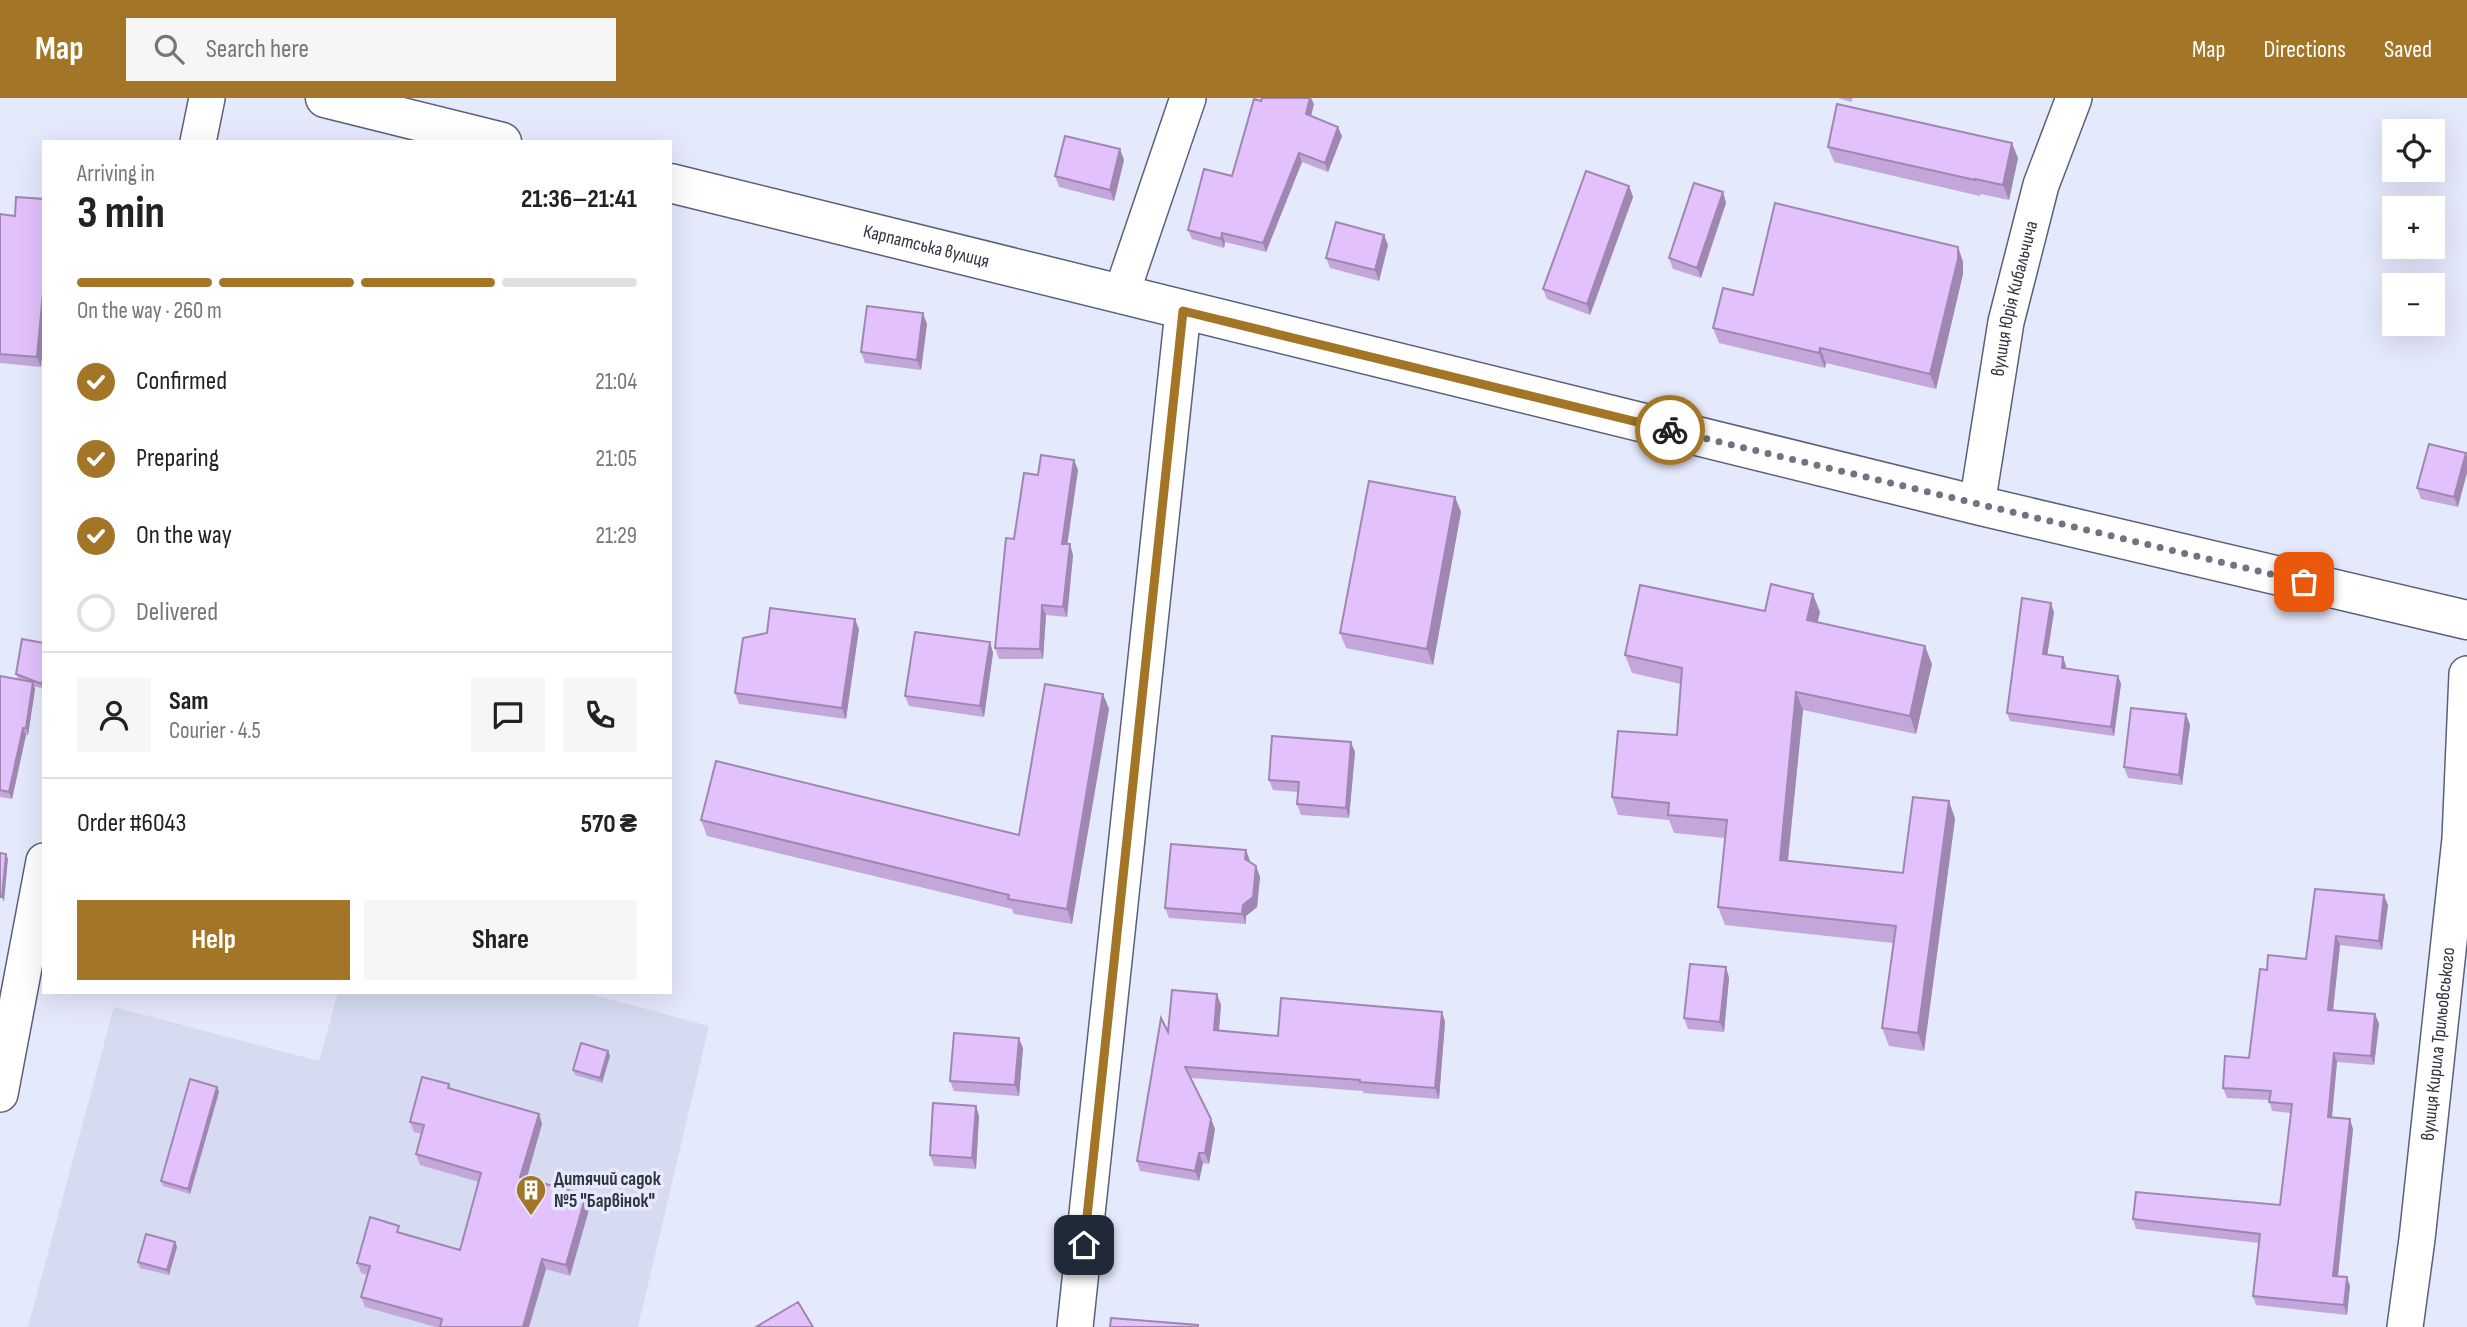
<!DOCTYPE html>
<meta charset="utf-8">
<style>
body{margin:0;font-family:"Sofia Sans Condensed",sans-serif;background:#f6f6f6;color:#222;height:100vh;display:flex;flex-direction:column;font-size:26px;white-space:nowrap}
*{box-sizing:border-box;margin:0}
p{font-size:23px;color:#767676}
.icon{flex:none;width:38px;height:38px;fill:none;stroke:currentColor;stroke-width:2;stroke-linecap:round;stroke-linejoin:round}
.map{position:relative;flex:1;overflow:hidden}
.sheet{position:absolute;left:42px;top:42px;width:630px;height:854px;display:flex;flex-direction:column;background:#fff;border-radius:0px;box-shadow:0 7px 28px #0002}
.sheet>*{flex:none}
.controls{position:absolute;left:2382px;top:21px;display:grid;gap:14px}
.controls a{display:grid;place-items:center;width:63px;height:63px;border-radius:0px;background:#fff;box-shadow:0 7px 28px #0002;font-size:35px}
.pin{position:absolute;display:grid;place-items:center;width:60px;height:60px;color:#fff;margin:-30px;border-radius:14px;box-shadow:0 4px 10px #0006}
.courier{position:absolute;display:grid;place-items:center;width:70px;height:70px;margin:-35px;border:5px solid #a27527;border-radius:50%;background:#fff;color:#222;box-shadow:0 2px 9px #0007}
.summary em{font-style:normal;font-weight:700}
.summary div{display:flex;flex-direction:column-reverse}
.summary{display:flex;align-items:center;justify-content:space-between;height:119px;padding:0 35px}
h1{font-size:46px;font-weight:700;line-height:52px}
.bar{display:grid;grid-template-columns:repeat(4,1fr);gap:10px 7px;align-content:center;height:84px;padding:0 35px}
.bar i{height:9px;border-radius:5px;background:#e0e0e0}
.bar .current{background:#a27527}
.bar p{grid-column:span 4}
.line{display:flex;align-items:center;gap:18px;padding:0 35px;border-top:2px solid #e0e0e0}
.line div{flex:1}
.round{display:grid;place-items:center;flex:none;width:74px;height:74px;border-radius:0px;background:#f6f6f6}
ol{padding:0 35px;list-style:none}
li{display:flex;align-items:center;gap:21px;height:77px}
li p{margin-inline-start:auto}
li .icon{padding:7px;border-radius:50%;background:#a27527;color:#fff;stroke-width:4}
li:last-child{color:#767676}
li i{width:38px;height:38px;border:4px solid #e0e0e0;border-radius:50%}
.cta{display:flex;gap:14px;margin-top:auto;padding:14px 35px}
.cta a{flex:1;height:80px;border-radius:0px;background:#a27527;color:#fff;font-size:28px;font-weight:700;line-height:80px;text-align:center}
.cta a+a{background:#f6f6f6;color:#222}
header{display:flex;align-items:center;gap:42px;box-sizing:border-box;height:98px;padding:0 35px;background:#a27527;color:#fff}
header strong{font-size:33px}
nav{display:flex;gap:38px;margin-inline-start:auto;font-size:24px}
.search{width:490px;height:63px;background:#f6f6f6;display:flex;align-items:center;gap:18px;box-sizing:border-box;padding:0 24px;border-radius:0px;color:#767676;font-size:26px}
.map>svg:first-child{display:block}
</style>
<header>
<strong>Map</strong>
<div class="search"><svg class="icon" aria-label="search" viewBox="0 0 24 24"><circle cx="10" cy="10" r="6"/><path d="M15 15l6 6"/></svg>Search here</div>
<nav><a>Map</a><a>Directions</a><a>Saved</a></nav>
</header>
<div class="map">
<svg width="2467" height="1229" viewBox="0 0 2467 1229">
<rect width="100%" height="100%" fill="#e5e9fc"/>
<!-- built -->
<path fill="#d7dbf2" d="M 338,894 L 583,894 L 709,928 L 638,1229 L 28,1229 L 114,909 L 319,963 Z"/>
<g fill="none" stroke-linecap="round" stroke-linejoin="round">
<!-- minor casing -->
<g stroke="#5b607b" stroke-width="38">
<g id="minor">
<path d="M 198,44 L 207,0"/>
<path d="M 1121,197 L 1188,0"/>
<path id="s1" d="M 1977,407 L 2006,224 L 2041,87 L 2074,0"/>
<path d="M 0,996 L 44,763"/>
<path d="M 1075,1229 L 1183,213"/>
<path id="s2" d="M 2405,1229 L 2417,1141 L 2460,741 L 2467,576"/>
</g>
</g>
<!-- primary casing -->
<g stroke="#5b607b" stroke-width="41">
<g id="primary">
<path d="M 325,0 L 502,44"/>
<path id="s3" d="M 670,85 L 1977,407 L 2467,522"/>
</g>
</g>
<!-- minor -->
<use href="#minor" stroke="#fff" stroke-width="35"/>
<!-- primary -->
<use href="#primary" stroke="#fff" stroke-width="38"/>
</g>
<!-- wall -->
<path fill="#c3a6da" d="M 1838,0 L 1853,0 L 1851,4 Z
M 1261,3 L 1314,6 L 1311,18 L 1342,38 L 1328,74 L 1302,64 L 1266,154 L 1225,144 L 1224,150 L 1192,141 L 1188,132 L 1232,78 Z
M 1828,49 L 2018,60 L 2009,102 L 1981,96 L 1980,98 L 1834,64 Z
M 1124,62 L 1114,103 L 1059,89 L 1055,78 Z
M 1629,88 L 1633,99 L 1590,217 L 1547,201 L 1543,191 Z
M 1723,94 L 1726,105 L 1701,180 L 1673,171 L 1669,160 Z
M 44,101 L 44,233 L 41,269 L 0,265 L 0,116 L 15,118 Z
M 1388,147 L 1379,183 L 1330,170 L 1326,160 Z
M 1958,149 L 1963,164 L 1963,176 L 1936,291 L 1826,265 L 1825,270 L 1719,245 L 1713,230 L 1753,197 Z
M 927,226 L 921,272 L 865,265 L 861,254 Z
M 2466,355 L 2458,409 L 2421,401 L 2417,390 Z
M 1074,362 L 1078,372 L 1067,446 L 1073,457 L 1067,519 L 1046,517 L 1043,561 L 999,561 L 995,550 L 1038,377 Z
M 1455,399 L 1461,414 L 1433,567 L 1346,550 L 1340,535 Z
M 1765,513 L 1820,514 L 1817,524 L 1932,566 L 1916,636 L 1803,612 L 1788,763 L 1903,775 L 1949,703 L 1955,721 L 1924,953 L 1889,948 L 1882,930 L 1893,845 L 1725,827 L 1718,809 L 1725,740 L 1674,735 L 1669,722 L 1618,717 L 1612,699 L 1677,637 L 1681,586 L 1632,575 L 1625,557 Z
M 2054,514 L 2047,557 L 2063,559 L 2066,570 L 2118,578 L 2121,586 L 2114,638 L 2010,623 L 2007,615 Z
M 859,531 L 846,621 L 739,606 L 735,595 Z
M 990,544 L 993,555 L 984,619 L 909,608 L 905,598 Z
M 44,545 L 44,591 L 34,588 L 35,591 L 28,637 L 26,637 L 12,701 L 0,699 L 0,700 L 0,578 L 18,581 L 16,576 Z
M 1103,596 L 1109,611 L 1072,826 L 1014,816 L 1012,811 L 707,738 L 701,722 L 1019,737 Z
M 2186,616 L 2190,627 L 2182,687 L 2128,680 L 2124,669 Z
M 1355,654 L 1349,720 L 1301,717 L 1297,706 L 1298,694 L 1273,692 L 1269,682 Z
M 1246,752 L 1250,764 L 1256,768 L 1260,779 L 1257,809 L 1246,818 L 1246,826 L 1169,820 L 1165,810 Z
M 2315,791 L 2388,807 L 2382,852 L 2340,847 L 2333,913 L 2375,916 L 2379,926 L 2374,967 L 2337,964 L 2332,1019 L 2353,1031 L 2338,1178 L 2350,1188 L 2347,1217 L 2256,1207 L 2253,1198 L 2259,1145 L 2136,1131 L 2133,1121 L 2280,1107 L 2291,1015 L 2272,1013 L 2269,1002 L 2227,1000 L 2223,990 L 2249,960 L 2267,872 L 2306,861 Z
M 1726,869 L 1729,880 L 1724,934 L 1688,931 L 1684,920 Z
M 1221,907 L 1219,933 L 1278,938 L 1442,914 L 1445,924 L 1439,1001 L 1363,995 L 1363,993 L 1191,980 L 1211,1021 L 1215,1031 L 1209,1066 L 1203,1065 L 1199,1083 L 1140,1073 L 1137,1063 L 1168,934 Z
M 1023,950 L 1019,998 L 954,993 L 950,983 Z
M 608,953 L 610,958 L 602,985 L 575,977 L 573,972 Z
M 449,986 L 451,990 L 539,1016 L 542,1026 L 527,1080 L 586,1097 L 590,1108 L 570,1178 L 546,1171 L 529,1229 L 436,1229 L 365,1209 L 361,1199 L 367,1177 L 361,1175 L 357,1165 L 402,1136 L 460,1152 L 479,1084 L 420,1067 L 416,1056 L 422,1036 L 414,1034 L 410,1024 Z
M 217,989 L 219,994 L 190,1096 L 163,1088 L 161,1083 Z
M 976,1008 L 979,1018 L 976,1071 L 934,1068 L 930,1057 Z
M 175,1144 L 177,1149 L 169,1177 L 140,1170 L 138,1164 Z"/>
<!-- shaded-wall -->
<path fill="#9f87b1" d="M 1310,0 L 1311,0 L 1314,6 L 1309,25 L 1306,16 Z
M 1338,29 L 1342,38 L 1328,74 L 1325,65 Z
M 2012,45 L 2018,60 L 2009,102 L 2003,87 Z
M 1120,51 L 1124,62 L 1114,103 L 1110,92 Z
M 1299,55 L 1302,64 L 1266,154 L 1263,145 Z
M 1629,88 L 1633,99 L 1590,217 L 1587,206 Z
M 1723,94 L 1726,105 L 1701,180 L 1697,170 Z
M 1222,135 L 1225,144 L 1224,150 L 1221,141 Z
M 1384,137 L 1388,147 L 1379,183 L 1375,172 Z
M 1958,149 L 1963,164 L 1963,176 L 1936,291 L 1930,276 Z
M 44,184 L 44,233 L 41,269 L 37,259 Z
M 923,215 L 927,226 L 921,272 L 917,262 Z
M 1820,250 L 1826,265 L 1825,270 L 1819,255 Z
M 2466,355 L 2467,359 L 2467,375 L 2458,409 L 2454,399 Z
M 1074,362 L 1078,372 L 1066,456 L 1062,446 Z
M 1455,399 L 1461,414 L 1433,567 L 1427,551 Z
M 1070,446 L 1073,457 L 1067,519 L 1063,509 Z
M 1813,496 L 1820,514 L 1814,540 L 1807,522 Z
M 2051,505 L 2054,514 L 2046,565 L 2043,556 Z
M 1042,507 L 1046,517 L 1043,561 L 1040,551 Z
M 855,521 L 859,531 L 846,621 L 842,610 Z
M 990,544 L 993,555 L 984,619 L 980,608 Z
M 1925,548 L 1932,566 L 1916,636 L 1910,618 Z
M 2063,559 L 2066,568 L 2065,579 L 2062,570 Z
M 2118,578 L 2121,586 L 2114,638 L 2111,629 Z
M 33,584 L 35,591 L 28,637 L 26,630 Z
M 1796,594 L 1803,612 L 1786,780 L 1780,762 Z
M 1103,596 L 1109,611 L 1072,826 L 1067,811 Z
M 2186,616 L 2190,627 L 2182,687 L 2179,677 Z
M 23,630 L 26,637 L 12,701 L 9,694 Z
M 1351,644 L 1355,654 L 1349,720 L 1346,710 Z
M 1949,703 L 1955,721 L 1924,953 L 1918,935 Z
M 1246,752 L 1250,763 L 1249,772 L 1245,761 Z
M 6,756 L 8,761 L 4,804 L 2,799 Z
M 1256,768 L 1260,779 L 1257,809 L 1246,818 L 1246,826 L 1242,816 L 1243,807 Z
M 2384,797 L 2388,807 L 2382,852 L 2379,843 Z
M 2336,838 L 2340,847 L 2332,921 L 2328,912 Z
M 1726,869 L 1729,880 L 1724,934 L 1720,924 Z
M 1217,896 L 1221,907 L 1218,943 L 1214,932 Z
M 1442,914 L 1445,924 L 1439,1001 L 1435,990 Z
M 2375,916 L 2379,926 L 2374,967 L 2371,958 Z
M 1019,940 L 1023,950 L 1019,998 L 1015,987 Z
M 608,953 L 610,958 L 602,985 L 600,980 Z
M 2334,955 L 2337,964 L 2331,1028 L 2328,1019 Z
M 217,989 L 219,994 L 190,1096 L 188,1091 Z
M 976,1008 L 979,1018 L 976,1071 L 972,1060 Z
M 539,1016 L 542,1026 L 524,1089 L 520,1079 Z
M 1211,1021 L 1215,1031 L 1209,1066 L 1205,1055 Z
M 2350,1021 L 2353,1031 L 2337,1187 L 2333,1178 Z
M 1199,1055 L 1203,1065 L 1199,1083 L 1195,1073 Z
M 586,1097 L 590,1108 L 570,1178 L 566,1167 Z
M 175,1144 L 177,1149 L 169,1177 L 167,1172 Z
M 542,1161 L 546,1171 L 529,1229 L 523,1229 Z
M 2347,1179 L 2350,1188 L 2347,1217 L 2344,1207 Z"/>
<!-- building -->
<path fill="#e3c1fd" stroke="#9f87b1" stroke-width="2" d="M 1262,0 L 1310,0 L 1306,16 L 1338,29 L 1325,65 L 1299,55 L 1263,145 L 1222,135 L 1221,141 L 1188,132 L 1204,71 L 1232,78 L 1254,1 L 1261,3 Z
M 1837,6 L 2012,45 L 2003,87 L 1975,81 L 1975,82 L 1828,49 Z
M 1065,38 L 1120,51 L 1110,92 L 1055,78 Z
M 1586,73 L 1629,88 L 1587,206 L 1543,191 Z
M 1694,85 L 1723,94 L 1697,170 L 1669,160 Z
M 16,99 L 44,101 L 44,184 L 37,259 L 0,256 L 0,116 L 15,118 Z
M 1775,105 L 1958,149 L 1958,161 L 1930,276 L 1820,250 L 1819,255 L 1713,230 L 1723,190 L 1753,197 Z
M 1336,124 L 1384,137 L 1375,172 L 1326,160 Z
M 867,208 L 923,215 L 917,262 L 861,254 Z
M 2429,346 L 2466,355 L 2454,399 L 2417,390 Z
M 1041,357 L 1074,362 L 1062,446 L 1070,446 L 1063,509 L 1042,507 L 1040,551 L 995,550 L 1006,440 L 1014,441 L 1024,375 L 1038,377 Z
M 1369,383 L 1455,399 L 1427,551 L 1340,535 Z
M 1771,486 L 1813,496 L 1807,522 L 1925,548 L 1910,618 L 1796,594 L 1780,762 L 1903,775 L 1913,699 L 1949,703 L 1918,935 L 1882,930 L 1896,828 L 1718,809 L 1727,722 L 1668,717 L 1669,705 L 1612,699 L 1618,633 L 1677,637 L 1682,570 L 1625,557 L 1640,487 L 1765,513 Z
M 2022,500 L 2051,505 L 2043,556 L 2063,559 L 2062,570 L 2118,578 L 2111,629 L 2007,615 Z
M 770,510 L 855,521 L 842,610 L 735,595 L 743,540 L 767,535 Z
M 915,534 L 990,544 L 980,608 L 905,598 Z
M 22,541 L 44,545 L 44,577 L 42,586 L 16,576 Z
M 0,578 L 33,584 L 26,630 L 23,630 L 9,694 L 0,692 Z
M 1045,586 L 1103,596 L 1067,811 L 1008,801 L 1009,797 L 701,722 L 716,663 L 1019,737 Z
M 2131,610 L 2186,616 L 2179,677 L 2124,669 Z
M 1272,638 L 1351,644 L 1346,710 L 1297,706 L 1299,684 L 1269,682 Z
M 1171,746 L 1246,752 L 1245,761 L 1256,768 L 1253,799 L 1243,807 L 1242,816 L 1165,810 Z
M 0,755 L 6,756 L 2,799 L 0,799 Z
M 2315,791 L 2384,797 L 2379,843 L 2336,838 L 2328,912 L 2375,916 L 2371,958 L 2334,955 L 2328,1019 L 2350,1021 L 2333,1178 L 2347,1179 L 2344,1207 L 2253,1198 L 2260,1136 L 2133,1121 L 2136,1094 L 2280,1107 L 2292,1006 L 2269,1004 L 2271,993 L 2223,990 L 2225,958 L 2249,960 L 2260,871 L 2267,872 L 2268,857 L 2306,861 Z
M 1690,866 L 1726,869 L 1720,924 L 1684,920 Z
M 1172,892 L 1217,896 L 1214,932 L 1278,938 L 1281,900 L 1442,914 L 1435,990 L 1360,984 L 1360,982 L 1185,969 L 1211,1021 L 1205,1055 L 1199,1055 L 1195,1073 L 1137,1063 L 1161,920 L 1168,934 Z
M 954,935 L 1019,940 L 1015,987 L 950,983 Z
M 581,945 L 608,953 L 600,980 L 573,972 Z
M 422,979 L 449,986 L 448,990 L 539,1016 L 520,1079 L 586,1097 L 566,1167 L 542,1161 L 523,1229 L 440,1229 L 442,1221 L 361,1199 L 370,1168 L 357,1165 L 370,1119 L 399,1128 L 397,1134 L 460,1152 L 481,1075 L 416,1056 L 424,1027 L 410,1024 Z
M 190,981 L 217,989 L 188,1091 L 161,1083 Z
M 933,1005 L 976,1008 L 972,1060 L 930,1057 Z
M 146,1136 L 175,1144 L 167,1172 L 138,1164 Z
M 798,1204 L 813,1229 L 756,1229 Z
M 1111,1220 L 1198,1227 L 1198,1229 L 1110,1229 Z"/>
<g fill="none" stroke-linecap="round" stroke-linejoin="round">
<!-- done -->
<path stroke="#717382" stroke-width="7" stroke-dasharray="0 12.6" d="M 1670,332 L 2304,484"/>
<!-- route -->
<path stroke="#a27527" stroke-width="9" d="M 1084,1147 L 1183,213 L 1670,332"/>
</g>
<!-- icons -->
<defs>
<g id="building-pin" transform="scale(1.575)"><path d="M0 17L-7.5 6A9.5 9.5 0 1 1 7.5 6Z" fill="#a27527" stroke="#e5e9fc"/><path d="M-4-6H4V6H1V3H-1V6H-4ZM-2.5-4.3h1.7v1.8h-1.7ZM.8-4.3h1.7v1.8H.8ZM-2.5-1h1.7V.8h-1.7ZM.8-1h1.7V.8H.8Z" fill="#fff"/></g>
</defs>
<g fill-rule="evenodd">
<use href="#building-pin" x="531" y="1092"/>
</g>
<g text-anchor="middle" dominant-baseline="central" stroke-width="7" stroke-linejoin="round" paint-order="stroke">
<!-- street labels -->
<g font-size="19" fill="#323440" stroke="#e5e9fc">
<text stroke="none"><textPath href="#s3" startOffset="264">Карпатська вулиця</textPath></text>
<text stroke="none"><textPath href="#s1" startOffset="210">вулиця Юрія Кибальчича</textPath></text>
<text stroke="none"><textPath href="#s2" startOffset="285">вулиця Кирила Трильовського</textPath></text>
</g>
<!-- poi labels -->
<g font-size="19" font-weight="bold" fill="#323440" stroke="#e5e9fc" text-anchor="start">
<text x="554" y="1081">Дитячий садок<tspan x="554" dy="22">№5 "Барвінок"</tspan></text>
</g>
</g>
</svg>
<div class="controls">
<a><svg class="icon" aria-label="locate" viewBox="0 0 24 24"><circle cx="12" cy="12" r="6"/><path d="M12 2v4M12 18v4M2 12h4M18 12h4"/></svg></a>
<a>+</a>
<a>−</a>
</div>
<div class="pin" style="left:2304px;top:484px;background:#ea580c"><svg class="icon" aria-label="bag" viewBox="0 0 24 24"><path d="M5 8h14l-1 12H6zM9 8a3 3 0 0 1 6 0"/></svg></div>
<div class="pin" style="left:1084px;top:1147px;background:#1f2937"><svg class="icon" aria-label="home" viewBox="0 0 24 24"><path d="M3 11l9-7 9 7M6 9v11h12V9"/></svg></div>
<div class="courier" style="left:1670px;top:332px"><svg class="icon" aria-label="bike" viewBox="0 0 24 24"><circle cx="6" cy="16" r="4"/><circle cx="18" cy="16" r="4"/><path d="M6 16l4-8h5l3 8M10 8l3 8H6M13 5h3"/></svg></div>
<section class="sheet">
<div class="summary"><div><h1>3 min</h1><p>Arriving in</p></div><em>21:36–21:41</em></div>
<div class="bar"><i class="current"></i><i class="current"></i><i class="current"></i><i></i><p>On the way · 260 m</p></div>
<ol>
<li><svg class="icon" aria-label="check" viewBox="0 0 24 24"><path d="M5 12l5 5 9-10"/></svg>Confirmed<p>21:04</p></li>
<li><svg class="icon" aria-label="check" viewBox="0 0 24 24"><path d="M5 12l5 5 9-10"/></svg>Preparing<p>21:05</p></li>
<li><svg class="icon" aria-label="check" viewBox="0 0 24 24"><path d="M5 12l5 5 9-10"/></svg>On the way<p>21:29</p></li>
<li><i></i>Delivered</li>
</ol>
<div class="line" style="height:126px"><a class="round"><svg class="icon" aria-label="person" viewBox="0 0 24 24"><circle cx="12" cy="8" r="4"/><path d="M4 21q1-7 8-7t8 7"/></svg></a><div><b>Sam</b><p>Courier · 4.5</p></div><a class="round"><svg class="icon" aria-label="chat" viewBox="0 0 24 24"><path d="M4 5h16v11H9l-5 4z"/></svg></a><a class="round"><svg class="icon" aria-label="phone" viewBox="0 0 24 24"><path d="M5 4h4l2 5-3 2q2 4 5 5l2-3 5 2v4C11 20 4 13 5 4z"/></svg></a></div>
<div class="line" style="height:91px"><div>Order #6043</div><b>570 ₴</b></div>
<div class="cta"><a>Help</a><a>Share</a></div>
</section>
</div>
